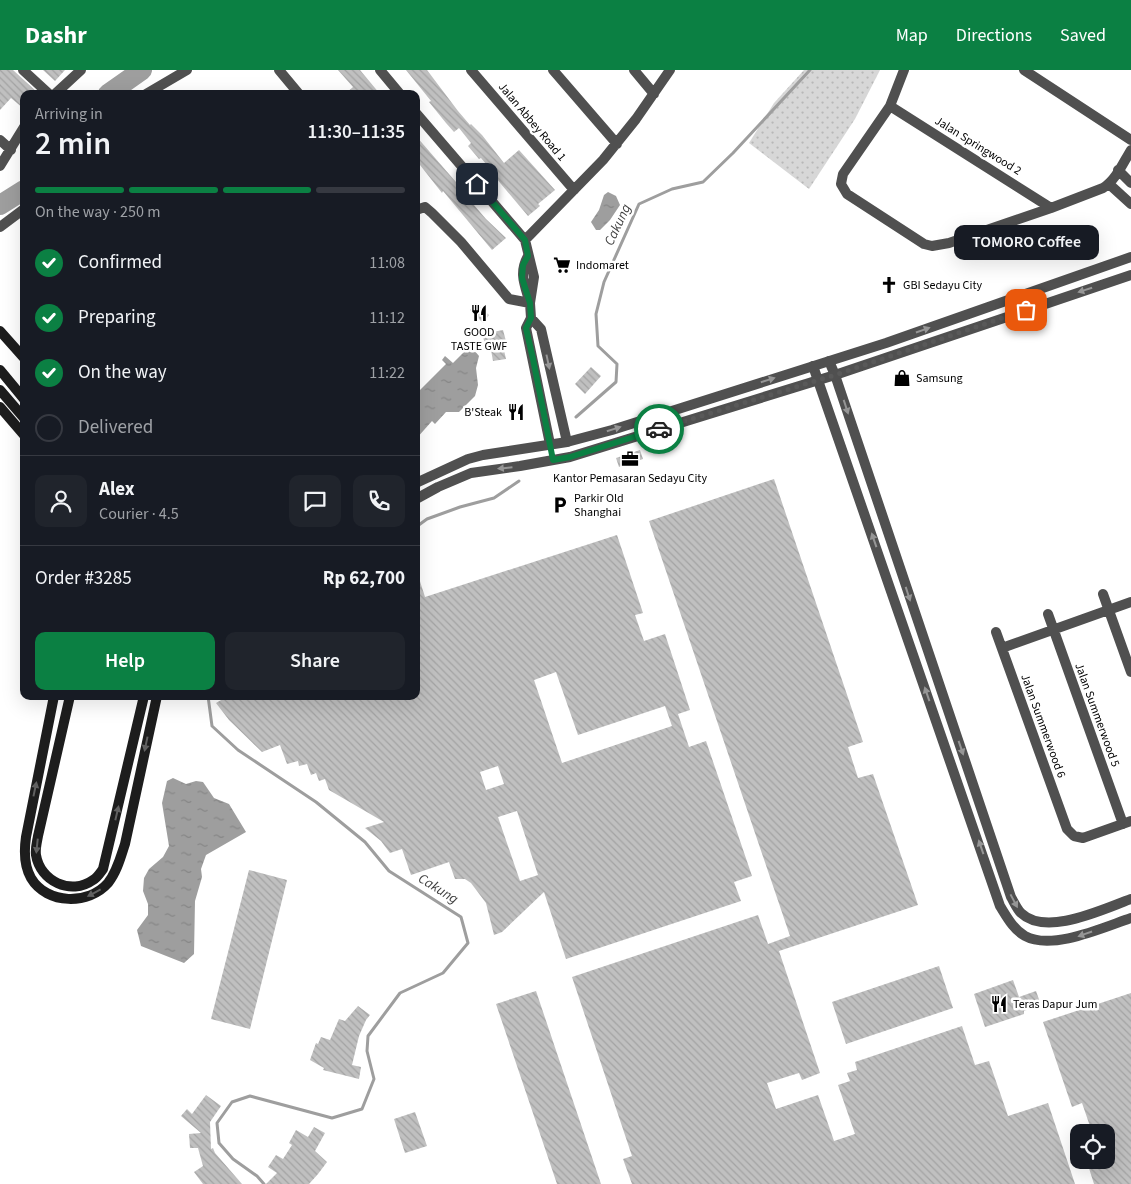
<!DOCTYPE html>
<meta charset="utf-8">
<style>
body{margin:0;font-family:"Source Sans 3",sans-serif;background:#20242c;color:#f1f3f6;height:100vh;display:flex;flex-direction:column;font-size:19px;white-space:nowrap}
*{box-sizing:border-box;margin:0}
p{font-size:16px;color:#9ea1a6}
.icon{flex:none;width:28px;height:28px;fill:none;stroke:currentColor;stroke-width:2;stroke-linecap:round;stroke-linejoin:round}
.map{position:relative;flex:1;overflow:hidden}
.sheet{position:absolute;left:20px;top:20px;width:400px;height:610px;display:flex;flex-direction:column;background:#171b24;border-radius:10px;box-shadow:0 5px 20px #0002}
.sheet>*{flex:none}
.tools{position:absolute;left:1070px;top:1054px;display:grid;gap:10px}
.tools a{display:grid;place-items:center;width:45px;height:45px;border-radius:10px;background:#171b24;box-shadow:0 5px 20px #0002;font-size:25px}
.pin{position:absolute;display:grid;place-items:center;width:42px;height:42px;color:#fff;margin:-21px;border-radius:10px;box-shadow:0 2px 8px #0006}
.courier{position:absolute;display:grid;place-items:center;width:50px;height:50px;margin:-25px;border:4px solid #0b8043;border-radius:50%;background:#fff;color:#222;box-shadow:0 1px 6px #0007}
.bubble{position:absolute;height:35px;border-radius:10px;background:#171b24;box-shadow:0 5px 20px #0002;font-size:16px;font-weight:600;line-height:35px;text-align:center}
.summary em{font-style:normal;font-weight:600}
.summary div{display:flex;flex-direction:column-reverse}
.summary{display:flex;align-items:center;justify-content:space-between;height:85px;padding:0 15px}
h1{font-size:32px;font-weight:600;line-height:38px}
.bar{display:grid;grid-template-columns:repeat(4,1fr);gap:8px 5px;align-content:center;height:60px;padding:0 15px}
.bar i{height:6px;border-radius:4px;background:#363941}
.bar .current{background:#0b8043}
.bar p{grid-column:span 4}
.line{display:flex;align-items:center;gap:12px;padding:0 15px;border-top:1px solid #363941}
.line div{flex:1}
.round{display:grid;place-items:center;flex:none;width:52px;height:52px;border-radius:10px;background:#20242c}
ol{padding:0 15px;list-style:none}
li{display:flex;align-items:center;gap:15px;height:55px}
li p{margin-inline-start:auto}
li .icon{padding:5px;border-radius:50%;background:#0b8043;color:#fff;stroke-width:4}
li:last-child{color:#9ea1a6}
li i{width:28px;height:28px;border:2px solid #363941;border-radius:50%}
.cta{display:flex;gap:10px;margin-top:auto;padding:10px 15px}
.cta a{flex:1;height:58px;border-radius:10px;background:#0b8043;color:#fff;font-size:20px;font-weight:600;line-height:58px;text-align:center}
.cta a+a{background:#20242c;color:#f1f3f6}
header{display:flex;align-items:center;gap:30px;box-sizing:border-box;height:70px;padding:0 25px;background:#0b8043;color:#fff}
header strong{font-size:24px}
nav{display:flex;gap:28px;margin-inline-start:auto;font-size:18px}
.map>svg:first-child{display:block}
</style>
<header>
<strong>Dashr</strong>
<nav><a>Map</a><a>Directions</a><a>Saved</a></nav>
</header>
<div class="map">
<svg width="1131" height="1114" viewBox="0 0 1131 1114">
<defs>
<pattern id="park-dots" width="8" height="8" patternUnits="userSpaceOnUse" patternTransform="scale(1.25)"><rect width="8" height="8" fill="#d7d7d7"/><path d="M2 2h.1M6 6h.1" fill="none" stroke="#b7b7b7" stroke-width="1.8" stroke-linecap="round"/></pattern>
<pattern id="water-ripples" width="26" height="14" patternUnits="userSpaceOnUse" patternTransform="scale(1.25)"><rect width="26" height="14" fill="#9e9e9e"/><path d="M2 4q2-2 4 0t4 0M15 11q2-2 4 0t4 0" fill="none" stroke="#868686"/></pattern>
<pattern id="building-back-hatch" width="6" height="6" patternUnits="userSpaceOnUse" patternTransform="scale(1.25)"><rect width="6" height="6" fill="#c0c0c0"/><path d="M-1 5l2 2M0 0l6 6M5-1l2 2" fill="none" stroke="#a3a3a3"/></pattern>
</defs>
<rect width="100%" height="100%" fill="#fff"/>
<!-- park -->
<path fill="url(#park-dots)" d="M 804,0 L 880,0 L 855,49 L 809,119 L 749,73 L 774,33 Z"/>
<!-- water -->
<path fill="url(#water-ripples)" d="M 608,122 L 616,126 L 620,135 L 610,150 L 600,160 L 596,160 L 591,152 L 599,140 L 604,125 Z
M 472,274 L 474,280 L 479,286 L 476,298 L 478,315 L 475,326 L 459,342 L 446,342 L 435,354 L 432,351 L 416,369 L 416,324 L 446,294 L 442,290 L 445,286 L 453,293 Z
M 173,708 L 186,714 L 196,711 L 203,712 L 214,728 L 229,734 L 246,762 L 206,785 L 201,799 L 202,807 L 195,831 L 194,884 L 184,893 L 141,876 L 137,860 L 148,845 L 148,834 L 143,821 L 144,808 L 149,799 L 163,787 L 169,776 L 162,733 L 167,711 Z"/>
<g fill="none" stroke-linecap="round" stroke-linejoin="round">
<!-- stream -->
<path stroke="#9e9e9e" stroke-width="3" d="M 576,347 L 616,312 L 617,294 L 598,276 L 596,244 L 604,212 L 639,134 L 672,119 L 703,112 L 733,83 L 810,0
M 416,457 L 427,449 L 460,437 L 494,428 L 519,411
M 208,626 L 212,656 L 238,680 L 316,732 L 365,772 L 389,801 L 461,847 L 468,873 L 443,903 L 400,923 L 368,966 L 367,981 L 374,1009 L 362,1039 L 332,1048 L 250,1026 L 232,1032 L 217,1053 L 219,1073 L 233,1089 L 257,1106 L 264,1114"/>
<!-- river -->
<path stroke="#9e9e9e" stroke-width="20" d="M 108,24 L 142,0
M 0,135 L 24,120"/>
</g>
<!-- building -->
<path fill="url(#building-back-hatch)" fill-rule="evenodd" d="M 0,0 L 13,0 L 39,24 L 24,24 L 24,39 L 11,28 L 0,40 Z
M 43,0 L 65,0 L 55,11 Z
M 338,0 L 360,0 L 380,24 L 345,24 L 353,17 Z
M 406,0 L 427,0 L 458,41 L 470,55 L 471,54 L 482,65 L 504,93 L 519,80 L 555,120 L 538,134 L 540,136 L 528,146 L 496,108 L 497,107 L 481,88 L 479,89 L 468,76 L 471,73 L 459,58 L 454,62 L 446,53 L 429,32 L 431,31 Z
M 416,66 L 475,134 L 474,135 L 486,149 L 506,168 L 492,180 L 443,121 L 442,123 L 420,95 L 416,98 Z
M 476,233 L 489,245 L 483,253 L 470,240 Z
M 503,260 L 507,275 L 503,276 L 506,289 L 493,291 L 491,280 L 487,280 L 482,264 Z
M 591,297 L 601,306 L 585,324 L 575,314 Z
M 640,380 L 643,389 L 619,397 L 616,388 Z
M 774,409 L 863,672 L 848,677 L 858,708 L 873,704 L 918,835 L 779,881 L 820,1003 L 802,1010 L 799,1003 L 767,1013 L 776,1039 L 818,1025 L 834,1071 L 855,1064 L 838,1015 L 850,1011 L 847,1003 L 857,1000 L 855,992 L 962,956 L 975,995 L 989,991 L 1008,1046 L 1048,1033 L 1075,1114 L 632,1114 L 623,1089 L 632,1086 L 572,907 L 758,845 L 768,874 L 790,866 L 649,451 Z
M 617,465 L 643,543 L 635,545 L 644,571 L 665,564 L 690,640 L 678,644 L 689,677 L 706,671 L 752,806 L 734,812 L 741,831 L 566,889 L 544,822 L 502,862 L 494,865 L 486,833 L 471,813 L 465,809 L 455,809 L 449,792 L 411,805 L 402,779 L 390,783 L 381,771 L 365,758 L 384,752 L 329,720 L 325,709 L 319,711 L 316,703 L 311,705 L 307,694 L 299,696 L 298,691 L 287,694 L 280,675 L 262,682 L 229,650 L 216,633 L 228,626 L 416,626 L 416,506 L 418,505 L 425,527 ZM 556,602 L 578,665 L 665,636 L 672,656 L 562,693 L 534,610 ZM 498,696 L 504,714 L 486,720 L 480,702 ZM 517,741 L 538,805 L 520,811 L 498,747 Z
M 249,800 L 287,810 L 250,959 L 211,949 Z
M 939,896 L 953,938 L 846,974 L 832,932 Z
M 1013,910 L 1019,927 L 1036,921 L 1041,935 L 1024,941 L 1024,944 L 985,957 L 974,924 Z
M 536,921 L 601,1114 L 557,1114 L 496,934 Z
M 1131,923 L 1131,1114 L 1094,1114 L 1087,1092 L 1094,1090 L 1106,1090 L 1106,1062 L 1092,1062 L 1082,1033 L 1072,1037 L 1043,952 Z
M 358,936 L 370,945 L 366,950 L 359,966 L 352,995 L 361,997 L 359,1009 L 323,1000 L 324,998 L 310,990 L 316,973 L 318,974 L 321,967 L 330,970 L 339,949 L 345,951 Z
M 206,1025 L 221,1036 L 210,1052 L 211,1079 L 213,1078 L 215,1083 L 242,1114 L 203,1114 L 194,1102 L 203,1096 L 198,1078 L 190,1078 L 189,1064 L 201,1063 L 181,1046 L 187,1039 L 192,1044 Z
M 415,1042 L 427,1076 L 405,1083 L 394,1049 Z
M 314,1057 L 325,1063 L 315,1081 L 327,1092 L 318,1104 L 309,1114 L 266,1114 L 277,1103 L 268,1097 L 276,1085 L 283,1089 L 292,1075 L 289,1073 L 296,1060 L 308,1067 Z"/>
<g fill="none" stroke-linecap="round" stroke-linejoin="round">
<!-- minor -->
<path stroke="#505050" stroke-width="10" d="M 23,0 L 49,24
M 279,0 L 299,24
M 380,0 L 400,24
M 471,0 L 574,120
M 553,0 L 617,74
M 634,0 L 654,24
M 904,0 L 890,36 L 843,104 L 841,114 L 847,124 L 924,174 L 932,176 L 949,173 L 1051,138 L 1103,118 C 1116,110 1123,93 1131,80
M 1024,0 L 1131,70
M 55,24 L 81,0
M 146,24 L 187,0
M 890,36 L 1051,138
M 416,43 L 525,170 L 534,207 L 530,233 L 531,248 L 526,258 L 550,374
M 0,70 L 11,80
M 0,96 L 24,57
M 1118,100 L 1131,113
M 1109,114 L 1131,134
M 416,140 L 425,137 L 432,143 L 461,172 L 509,229 L 530,233
M 0,157 L 24,139
M 525,170 L 603,90 L 636,49 L 670,0
M 528,186 C 519,202 524,213 529,230
M 531,248 L 541,259 L 567,372
M 829,291 L 835,305 L 1011,827 C 1014,832 1017,839 1021,843 C 1046,867 1103,839 1131,829
M 813,296 L 1000,836 C 1007,847 1013,859 1025,866 C 1052,881 1104,857 1131,848
M 1103,524 L 1131,602
M 1048,544 L 1123,754
M 996,562 L 1067,759 L 1074,766 L 1083,768 L 1131,751
M 1002,578 L 1131,532"/>
<!-- tertiary -->
<path stroke="#505050" stroke-width="10" d="M 416,413 L 468,389 L 483,385 L 567,372 L 612,360 L 886,273 L 1131,187
M 416,429 L 438,417 L 471,403 L 520,396 L 570,387 L 835,305 L 1131,205"/>
<!-- secondary -->
<path stroke="#1d1d1d" stroke-width="10" d="M 0,261 L 24,288
M 0,300 L 24,329
M 0,320 L 24,348
M 0,337 L 24,365
M 54,626 L 26,767 C 24,781 24,796 31,808 C 47,835 89,835 108,813 C 117,802 121,786 125,774 L 157,626
M 70,626 L 38,766 C 37,772 35,779 36,785 C 40,811 71,826 93,810 C 97,808 100,803 103,799 L 144,626"/>
</g>
<!-- one-way arrows -->
<defs><path id="oneway-solid" d="M-6-.8H1V-3.2L6.5 0L1 3.2V.8H-6Z" transform="scale(1.25)"/></defs>
<g fill="#969696">
<use href="#oneway-solid" transform="translate(1085 220) rotate(162)"/>
<use href="#oneway-solid" transform="translate(923 260) rotate(-19)"/>
<use href="#oneway-solid" transform="translate(548 292) rotate(78)"/>
<use href="#oneway-solid" transform="translate(768 310) rotate(-17)"/>
<use href="#oneway-solid" transform="translate(846 337) rotate(72)"/>
<use href="#oneway-solid" transform="translate(614 359) rotate(-17)"/>
<use href="#oneway-solid" transform="translate(505 398) rotate(174)"/>
<use href="#oneway-solid" transform="translate(874 470) rotate(-109)"/>
<use href="#oneway-solid" transform="translate(908 524) rotate(72)"/>
<use href="#oneway-solid" transform="translate(927 624) rotate(-109)"/>
<use href="#oneway-solid" transform="translate(961 678) rotate(71)"/>
<use href="#oneway-solid" transform="translate(981 777) rotate(-109)"/>
<use href="#oneway-solid" transform="translate(1014 831) rotate(62)"/>
<use href="#oneway-solid" transform="translate(1085 864) rotate(161)"/>
</g>
<g fill="#616161">
<use href="#oneway-solid" transform="translate(146 674) rotate(102)"/>
<use href="#oneway-solid" transform="translate(35 719) rotate(-78)"/>
<use href="#oneway-solid" transform="translate(117 743) rotate(-77)"/>
<use href="#oneway-solid" transform="translate(37 776) rotate(96)"/>
<use href="#oneway-solid" transform="translate(94 823) rotate(152)"/>
</g>
<g fill="none" stroke-linecap="round" stroke-linejoin="round">
<!-- done -->
<path stroke="#595959" stroke-width="5" stroke-dasharray="0 9" d="M 659,359 L 835,305 L 1026,240"/>
<!-- route -->
<path stroke="#0b8043" stroke-width="6" d="M 477,114 L 525,170 L 528,186 L 523,195 L 522,208 L 530,233 L 531,248 L 526,258 L 533,289 L 553,390 L 570,387 L 659,359"/>
</g>
<!-- icons -->
<defs>
<g id="supermarket-bare" transform="scale(1.35)"><path d="M-6-5.5h2.5l.6 2H6L4.5 2H-2.5L-4.4-4H-6ZM-1.5 3.2a1.3 1.3 0 1 0 .1 0ZM3 3.2a1.3 1.3 0 1 0 .1 0Z" fill="#000" stroke="#fff" stroke-width="2.5" paint-order="stroke"/></g>
<g id="church-bare" transform="scale(1.35)"><path d="M-1.2-6h2.4v3.5h3.3v2.4h-3.3V6h-2.4V-.1h-3.3v-2.4h3.3Z" fill="#000" stroke="#fff" stroke-width="2.5" paint-order="stroke"/></g>
<g id="restaurant-bare" transform="scale(1.35)"><path d="M-5-6h1v4h1v-4h1v4h1v-4h1v5L-1.5 .5V6h-2V.5L-5-1ZM5-6V6H3V1.5H1.5Q1.5-4 5-6Z" fill="#000" stroke="#fff" stroke-width="2.5" paint-order="stroke"/></g>
<g id="shop-bare" transform="scale(1.35)"><path d="M-5-2.5h2.3a2.7 3.5 0 0 1 5.4 0H5L5.5 6h-11ZM-1.5-2.5h3a1.5 2.3 0 0 0-3 0Z" fill="#000" stroke="#fff" stroke-width="2.5" paint-order="stroke"/></g>
<g id="office-bare" transform="scale(1.35)"><path d="M-6-3h4V-5.5h4V-3h4V5H-6ZM-1-4.5V-3h2v-1.5ZM-6 0V1H6V0Z" fill="#000" stroke="#fff" stroke-width="2.5" paint-order="stroke"/></g>
<g id="parking-bare" transform="scale(1.35)"><path d="M-3.5-5.5H1a3.5 3.5 0 0 1 0 7H-1V5.5H-3.5ZM-1-3.4V-.6H.8a1.4 1.4 0 0 0 0-2.8Z" fill="#000" stroke="#fff" stroke-width="2.5" paint-order="stroke"/></g>
</defs>
<g fill-rule="evenodd">
<use href="#supermarket-bare" x="562" y="195"/>
<use href="#church-bare" x="889" y="215"/>
<use href="#restaurant-bare" x="479" y="243"/>
<use href="#shop-bare" x="902" y="308"/>
<use href="#restaurant-bare" x="516" y="342"/>
<use href="#office-bare" x="630" y="389"/>
<use href="#parking-bare" x="560" y="435"/>
<use href="#restaurant-bare" x="999" y="934"/>
</g>
<g text-anchor="middle" dominant-baseline="central" stroke-width="5" stroke-linejoin="round" paint-order="stroke">
<!-- street labels -->
<g font-size="12" fill="#000" stroke="#fff">
<text transform="translate(532 52) rotate(50)">Jalan Abbey Road 1</text>
<text transform="translate(978 76) rotate(32)">Jalan Springwood 2</text>
<text transform="translate(1097 645) rotate(70)">Jalan Summerwood 5</text>
<text transform="translate(1043 656) rotate(70)">Jalan Summerwood 6</text>
</g>
<!-- poi labels -->
<g font-size="12" fill="#000" stroke="#fff" text-anchor="start">
<text x="576" y="195">Indomaret</text>
<text x="903" y="215">GBI Sedayu City</text>
<text x="479" y="262" text-anchor="middle">GOOD<tspan x="479" dy="14">TASTE GWF</tspan></text>
<text x="916" y="308">Samsung</text>
<text x="502" y="342" text-anchor="end">B'Steak</text>
<text x="630" y="408" text-anchor="middle">Kantor Pemasaran Sedayu City</text>
<text x="574" y="428">Parkir Old<tspan x="574" dy="14">Shanghai</tspan></text>
<text x="1013" y="934">Teras Dapur Jum</text>
</g>
<!-- water labels -->
<g font-size="14" font-style="italic" fill="#3f3f3f" stroke="#fff">
<text transform="translate(618 155) rotate(-65)">Cakung</text>
<text transform="translate(438 819) rotate(32)">Cakung</text>
</g>
</g>
</svg>
<div class="tools">
<a><svg class="icon" aria-label="locate" viewBox="0 0 24 24"><circle cx="12" cy="12" r="6"/><path d="M12 2v4M12 18v4M2 12h4M18 12h4"/></svg></a>
</div>
<div class="pin" style="left:1026px;top:240px;background:#ea580c"><svg class="icon" aria-label="bag" viewBox="0 0 24 24"><path d="M5 8h14l-1 12H6zM9 8a3 3 0 0 1 6 0"/></svg></div>
<div class="pin" style="left:477px;top:114px;background:#1f2937"><svg class="icon" aria-label="home" viewBox="0 0 24 24"><path d="M3 11l9-7 9 7M6 9v11h12V9"/></svg></div>
<div class="courier" style="left:659px;top:359px"><svg class="icon" aria-label="car" viewBox="0 0 24 24"><path d="M5 17H2v-5l4-1 3-4h7l3 4 3 1v5h-3M9 17h6M6 11h13"/><circle cx="7" cy="17" r="2"/><circle cx="17" cy="17" r="2"/></svg></div>
<div class="bubble" style="left:954px;top:155px;width:145px">TOMORO Coffee</div>
<section class="sheet">
<div class="summary"><div><h1>2 min</h1><p>Arriving in</p></div><em>11:30–11:35</em></div>
<div class="bar"><i class="current"></i><i class="current"></i><i class="current"></i><i></i><p>On the way · 250 m</p></div>
<ol>
<li><svg class="icon" aria-label="check" viewBox="0 0 24 24"><path d="M5 12l5 5 9-10"/></svg>Confirmed<p>11:08</p></li>
<li><svg class="icon" aria-label="check" viewBox="0 0 24 24"><path d="M5 12l5 5 9-10"/></svg>Preparing<p>11:12</p></li>
<li><svg class="icon" aria-label="check" viewBox="0 0 24 24"><path d="M5 12l5 5 9-10"/></svg>On the way<p>11:22</p></li>
<li><i></i>Delivered</li>
</ol>
<div class="line" style="height:90px"><a class="round"><svg class="icon" aria-label="person" viewBox="0 0 24 24"><circle cx="12" cy="8" r="4"/><path d="M4 21q1-7 8-7t8 7"/></svg></a><div><b>Alex</b><p>Courier · 4.5</p></div><a class="round"><svg class="icon" aria-label="chat" viewBox="0 0 24 24"><path d="M4 5h16v11H9l-5 4z"/></svg></a><a class="round"><svg class="icon" aria-label="phone" viewBox="0 0 24 24"><path d="M5 4h4l2 5-3 2q2 4 5 5l2-3 5 2v4C11 20 4 13 5 4z"/></svg></a></div>
<div class="line" style="height:65px"><div>Order #3285</div><b>Rp 62,700</b></div>
<div class="cta"><a>Help</a><a>Share</a></div>
</section>
</div>
